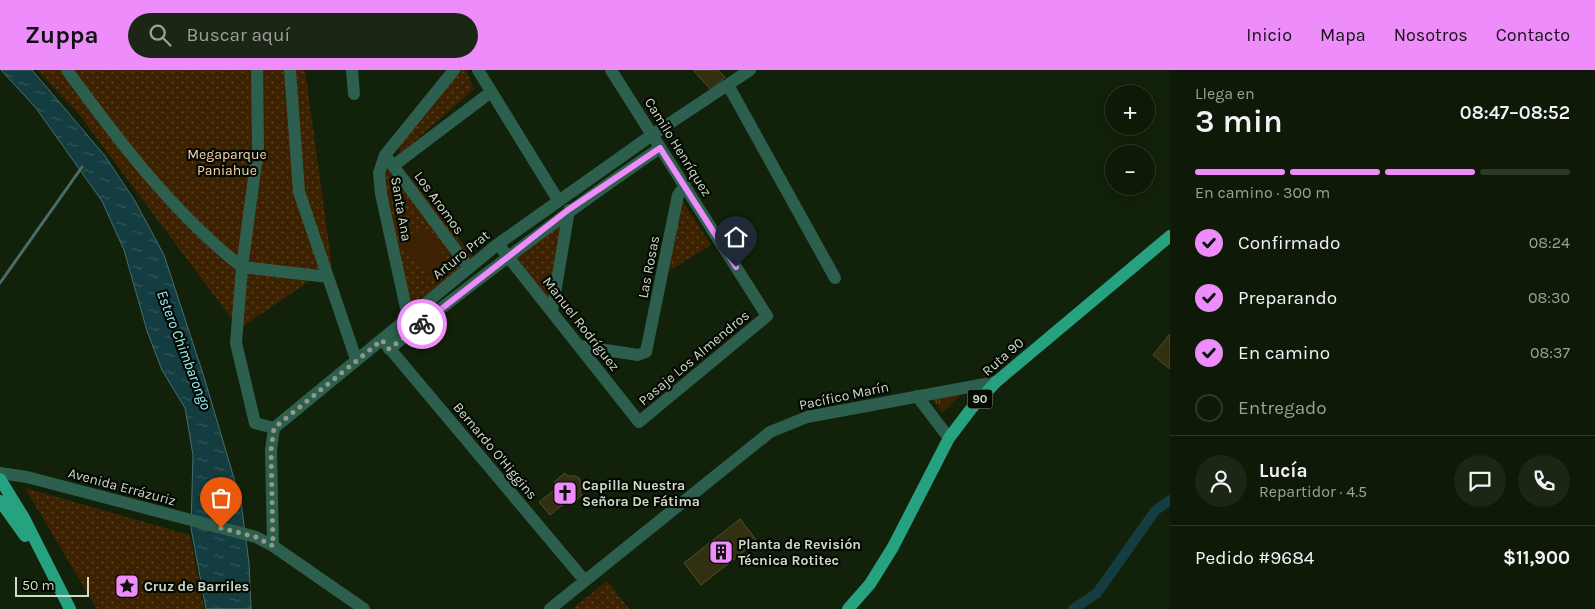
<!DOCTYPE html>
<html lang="es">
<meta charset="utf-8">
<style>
body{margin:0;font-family:Karla,sans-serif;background:#1c2615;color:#f1f3f6;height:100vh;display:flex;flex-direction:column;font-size:19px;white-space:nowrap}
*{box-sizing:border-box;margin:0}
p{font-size:16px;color:#9ba09b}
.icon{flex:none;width:28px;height:28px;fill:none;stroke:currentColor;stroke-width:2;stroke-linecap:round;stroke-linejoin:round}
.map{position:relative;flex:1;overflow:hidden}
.panel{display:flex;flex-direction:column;background:#0e1907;width:425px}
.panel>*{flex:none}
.buttons{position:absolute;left:1105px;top:15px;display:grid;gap:10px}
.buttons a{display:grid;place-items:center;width:50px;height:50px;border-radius:50%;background:#0e1907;box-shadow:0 2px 12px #0003,0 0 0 1px #2e3828;font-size:25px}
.scale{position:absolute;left:15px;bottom:12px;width:74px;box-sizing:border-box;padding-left:5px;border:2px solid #d0dacb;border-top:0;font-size:14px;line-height:18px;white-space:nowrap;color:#d0dacb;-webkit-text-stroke:4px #040902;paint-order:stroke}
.pin{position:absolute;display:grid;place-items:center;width:42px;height:42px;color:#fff;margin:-51px -21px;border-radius:50% 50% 50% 0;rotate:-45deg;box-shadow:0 0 5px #0007}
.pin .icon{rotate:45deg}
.courier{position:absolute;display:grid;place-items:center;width:50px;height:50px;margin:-25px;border:4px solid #ed8cfa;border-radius:50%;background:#fff;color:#222;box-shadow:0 1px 6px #0007}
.head em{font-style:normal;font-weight:600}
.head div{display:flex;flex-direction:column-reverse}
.head{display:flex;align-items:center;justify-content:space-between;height:85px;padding:0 25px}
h1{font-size:32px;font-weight:600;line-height:38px}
.bar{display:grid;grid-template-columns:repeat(4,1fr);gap:8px 5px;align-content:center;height:60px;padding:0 25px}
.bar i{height:6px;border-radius:4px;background:#2e3828}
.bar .current{background:#ed8cfa}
.bar p{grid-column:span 4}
.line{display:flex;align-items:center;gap:12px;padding:0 25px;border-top:1px solid #2e3828}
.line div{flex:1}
.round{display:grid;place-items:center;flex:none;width:52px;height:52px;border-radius:26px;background:#1c2615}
ol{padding:0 25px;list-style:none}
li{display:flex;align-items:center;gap:15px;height:55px}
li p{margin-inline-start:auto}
li .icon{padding:5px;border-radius:50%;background:#ed8cfa;color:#111;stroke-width:4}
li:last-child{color:#9ba09b}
li i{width:28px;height:28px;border:2px solid #2e3828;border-radius:50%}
header{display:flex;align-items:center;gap:30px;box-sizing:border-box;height:70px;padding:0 25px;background:#ed8cfa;color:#111}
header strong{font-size:24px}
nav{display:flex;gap:28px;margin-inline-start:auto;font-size:18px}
.search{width:350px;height:45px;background:#1c2615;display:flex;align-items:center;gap:12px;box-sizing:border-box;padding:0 18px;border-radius:28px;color:#9ba09b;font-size:19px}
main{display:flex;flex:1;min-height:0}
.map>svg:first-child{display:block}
</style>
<header>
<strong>Zuppa</strong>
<div class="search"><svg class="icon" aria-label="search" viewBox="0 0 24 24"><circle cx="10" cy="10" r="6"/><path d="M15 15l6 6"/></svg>Buscar aquí</div>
<nav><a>Inicio</a><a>Mapa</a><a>Nosotros</a><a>Contacto</a></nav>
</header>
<main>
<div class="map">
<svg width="1170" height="539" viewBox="0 0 1170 539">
<defs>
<pattern id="grass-tufts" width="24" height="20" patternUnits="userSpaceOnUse" patternTransform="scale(1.25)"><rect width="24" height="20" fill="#3d2201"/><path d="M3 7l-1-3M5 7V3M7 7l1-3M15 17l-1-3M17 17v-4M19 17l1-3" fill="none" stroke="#584225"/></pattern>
<pattern id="park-dots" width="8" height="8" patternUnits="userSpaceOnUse" patternTransform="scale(1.25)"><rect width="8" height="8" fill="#3d2201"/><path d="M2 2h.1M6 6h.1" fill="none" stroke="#584225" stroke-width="1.8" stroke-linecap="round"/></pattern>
<pattern id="water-ripples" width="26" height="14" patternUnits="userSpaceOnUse" patternTransform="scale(1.25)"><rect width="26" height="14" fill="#133d41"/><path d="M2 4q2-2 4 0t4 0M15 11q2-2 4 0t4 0" fill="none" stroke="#34585b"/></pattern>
</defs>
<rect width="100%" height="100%" fill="#122109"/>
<!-- grass -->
<path fill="url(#grass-tufts)" d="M 957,323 L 960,326 L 942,343 L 932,328 Z"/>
<!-- park -->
<path fill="url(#park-dots)" d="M 37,0 L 305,0 L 332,196 L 239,259 L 78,43 Z
M 461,0 L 466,0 L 474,19 L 401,83 L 397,77 Z
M 387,78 L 473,187 L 408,247 L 381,124 Z
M 682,130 L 711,175 L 669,201 Z
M 562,152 L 548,231 L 517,187 Z
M 25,418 L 190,465 L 204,539 L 97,539 Z
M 607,511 L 629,539 L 572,539 Z"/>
<!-- garden -->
<path fill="#3d2201" d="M 422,156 L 452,196 L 431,212 L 402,171 Z"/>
<!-- water -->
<path fill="url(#water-ripples)" stroke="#4c6c6a" d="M 1,0 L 32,0 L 105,86 L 135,131 L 164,185 L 204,307 L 241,432 L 249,493 L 251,539 L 206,539 L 191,458 L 193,385 L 185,338 L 162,300 L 147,261 L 124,180 L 102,131 L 36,38 Z"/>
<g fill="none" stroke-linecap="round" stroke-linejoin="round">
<!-- stream -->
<path stroke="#4c6c6a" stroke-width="3" d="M 0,213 L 82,97"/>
<!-- canal -->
<path stroke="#133d41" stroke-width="10" d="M 1073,539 L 1097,523 L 1155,441 L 1170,430"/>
</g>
<!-- building -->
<path fill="#332f11" stroke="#534e30" d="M 693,0 L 718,0 L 725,7 L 711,20 Z
M 1170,264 L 1170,299 L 1153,285 Z
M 565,403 L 568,406 L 575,406 L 579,408 L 581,413 L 580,422 L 582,425 L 571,434 L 568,430 L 550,445 L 539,432 L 558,417 L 554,412 Z
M 740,449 L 757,471 L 701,515 L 684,493 Z"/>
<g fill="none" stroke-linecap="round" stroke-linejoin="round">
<!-- minor -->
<path stroke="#2d5f4e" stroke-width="12" d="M 67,0 C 117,69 175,145 242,197 L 258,78 L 257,0
M 290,0 L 299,122 L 356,289
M 352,0 L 354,24
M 478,0 L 558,130
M 728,15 L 835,208
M 385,85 L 469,198
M 393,96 L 491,22
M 498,174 L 639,352 L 767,246 L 611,0
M 552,241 L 569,140
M 408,247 L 381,124 L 379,103 L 385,85 L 454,0
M 385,273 L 585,511
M 580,276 L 638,285 L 646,282 L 678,125 L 685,116
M 389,279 C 478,209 567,141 660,78
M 917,326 L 949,368
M 274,358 L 255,353 L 236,273 L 242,197 L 328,207
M 0,403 L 27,407 L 256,467 L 273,476 L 364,539
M 273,476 L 271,380 L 274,358 L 498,174 L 652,65 L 750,0
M 550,539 L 770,362 L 807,347 L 996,312"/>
<!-- major -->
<path stroke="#27a280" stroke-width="12" d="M 0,409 L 24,448 L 70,539
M 0,431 L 25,466
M 848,539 L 870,514 L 893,477 L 949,368 L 971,339 L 996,312 L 1170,166"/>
</g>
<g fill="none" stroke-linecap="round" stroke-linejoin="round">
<!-- done -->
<path stroke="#8e9987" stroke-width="5" stroke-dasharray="0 9" d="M 221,458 L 256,467 L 273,476 L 271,380 L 274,358 L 382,270 L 389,279 L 422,254"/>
<!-- route -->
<path stroke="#ed8cfa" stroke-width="6" d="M 422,254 L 568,140 L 660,78 L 736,197"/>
</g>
<!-- icons -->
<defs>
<g id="church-square" transform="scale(1.25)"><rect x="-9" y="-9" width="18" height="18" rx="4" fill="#ed8cfa" stroke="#040902"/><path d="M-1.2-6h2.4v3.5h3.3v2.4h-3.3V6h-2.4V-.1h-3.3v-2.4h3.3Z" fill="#111"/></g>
<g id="building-square" transform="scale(1.25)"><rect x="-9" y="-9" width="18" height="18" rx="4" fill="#ed8cfa" stroke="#040902"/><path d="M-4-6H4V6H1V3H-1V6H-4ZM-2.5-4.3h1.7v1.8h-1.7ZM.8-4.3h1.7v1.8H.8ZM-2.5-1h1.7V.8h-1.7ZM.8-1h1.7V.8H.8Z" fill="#111"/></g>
<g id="sight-square" transform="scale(1.25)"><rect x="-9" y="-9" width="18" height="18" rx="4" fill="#ed8cfa" stroke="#040902"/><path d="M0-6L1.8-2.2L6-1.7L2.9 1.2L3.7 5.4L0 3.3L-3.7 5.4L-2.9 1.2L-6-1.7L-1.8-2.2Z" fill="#111"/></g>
</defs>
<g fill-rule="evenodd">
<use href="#church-square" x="565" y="423"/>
<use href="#building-square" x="721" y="482"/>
<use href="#sight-square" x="127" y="516"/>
</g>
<g text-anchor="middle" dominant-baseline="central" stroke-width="4.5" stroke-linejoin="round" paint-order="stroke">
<!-- shield labels -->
<rect fill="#040902" stroke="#939b8f" stroke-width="1" x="967.5" y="319.5" width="25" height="19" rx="4"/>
<g font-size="12" font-weight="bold" fill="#d0dacb">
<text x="980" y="329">90</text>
</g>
<!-- street labels -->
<g font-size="14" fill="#d0dacb" stroke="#040902">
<text transform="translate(678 77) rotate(58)">Camilo Henríquez</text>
<text transform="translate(439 133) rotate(54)">Los Aromos</text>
<text transform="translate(401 139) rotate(80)">Santa Ana</text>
<text transform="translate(461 185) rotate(-39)">Arturo Prat</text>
<text transform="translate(649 197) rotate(-79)">Las Rosas</text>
<text transform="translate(581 254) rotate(52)">Manuel Rodríguez</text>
<text transform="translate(1003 287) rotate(-41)">Ruta 90</text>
<text transform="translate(694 288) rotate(-40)">Pasaje Los Almendros</text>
<text transform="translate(844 326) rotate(-12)">Pacífico Marín</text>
<text transform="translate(495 381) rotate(50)">Bernardo O'Higgins</text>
<text transform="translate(122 417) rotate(15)">Avenida Errázuriz</text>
</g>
<!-- park labels -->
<g font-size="14" fill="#fbd5b1" stroke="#040902">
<text x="227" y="84">Megaparque<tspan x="227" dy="16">Paniahue</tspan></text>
</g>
<!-- poi labels -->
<g font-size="14" font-weight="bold" fill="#d0dacb" stroke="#040902" text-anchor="start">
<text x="582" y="415">Capilla Nuestra<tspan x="582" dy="16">Señora De Fátima</tspan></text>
<text x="738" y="474">Planta de Revisión<tspan x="738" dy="16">Técnica Rotitec</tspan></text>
<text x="144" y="516">Cruz de Barriles</text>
</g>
<!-- water labels -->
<g font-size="15" font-style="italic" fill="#99f2fb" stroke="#040902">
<text transform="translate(184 280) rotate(69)">Estero Chimbarongo</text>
</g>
</g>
</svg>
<div class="buttons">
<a>+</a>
<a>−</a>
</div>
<div class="scale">50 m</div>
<div class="pin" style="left:221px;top:458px;background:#ea580c"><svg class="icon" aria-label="bag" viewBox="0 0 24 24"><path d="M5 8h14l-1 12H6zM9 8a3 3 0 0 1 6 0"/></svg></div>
<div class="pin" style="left:736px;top:197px;background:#1f2937"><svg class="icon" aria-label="home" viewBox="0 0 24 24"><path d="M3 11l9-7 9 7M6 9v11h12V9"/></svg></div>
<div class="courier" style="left:422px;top:254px"><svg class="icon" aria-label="bike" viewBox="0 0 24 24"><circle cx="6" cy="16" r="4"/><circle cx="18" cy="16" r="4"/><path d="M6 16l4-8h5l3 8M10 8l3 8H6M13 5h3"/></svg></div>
</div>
<section class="panel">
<div class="head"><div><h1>3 min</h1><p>Llega en</p></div><em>08:47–08:52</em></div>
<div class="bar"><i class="current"></i><i class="current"></i><i class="current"></i><i></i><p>En camino · 300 m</p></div>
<ol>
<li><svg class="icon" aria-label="check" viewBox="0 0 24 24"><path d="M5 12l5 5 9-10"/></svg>Confirmado<p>08:24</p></li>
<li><svg class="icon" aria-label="check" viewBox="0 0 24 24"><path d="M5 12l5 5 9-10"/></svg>Preparando<p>08:30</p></li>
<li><svg class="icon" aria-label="check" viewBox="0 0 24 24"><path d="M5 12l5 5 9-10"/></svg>En camino<p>08:37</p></li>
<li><i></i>Entregado</li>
</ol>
<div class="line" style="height:90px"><a class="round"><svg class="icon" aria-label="person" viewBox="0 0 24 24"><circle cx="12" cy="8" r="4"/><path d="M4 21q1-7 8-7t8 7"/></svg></a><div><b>Lucía</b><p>Repartidor · 4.5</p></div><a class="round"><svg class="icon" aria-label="chat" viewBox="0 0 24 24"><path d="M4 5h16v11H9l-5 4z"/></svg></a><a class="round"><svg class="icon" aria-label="phone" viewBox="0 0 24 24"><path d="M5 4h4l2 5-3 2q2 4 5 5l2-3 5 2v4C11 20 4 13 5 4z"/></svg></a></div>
<div class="line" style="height:65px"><div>Pedido #9684</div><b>$11,900</b></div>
</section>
</main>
